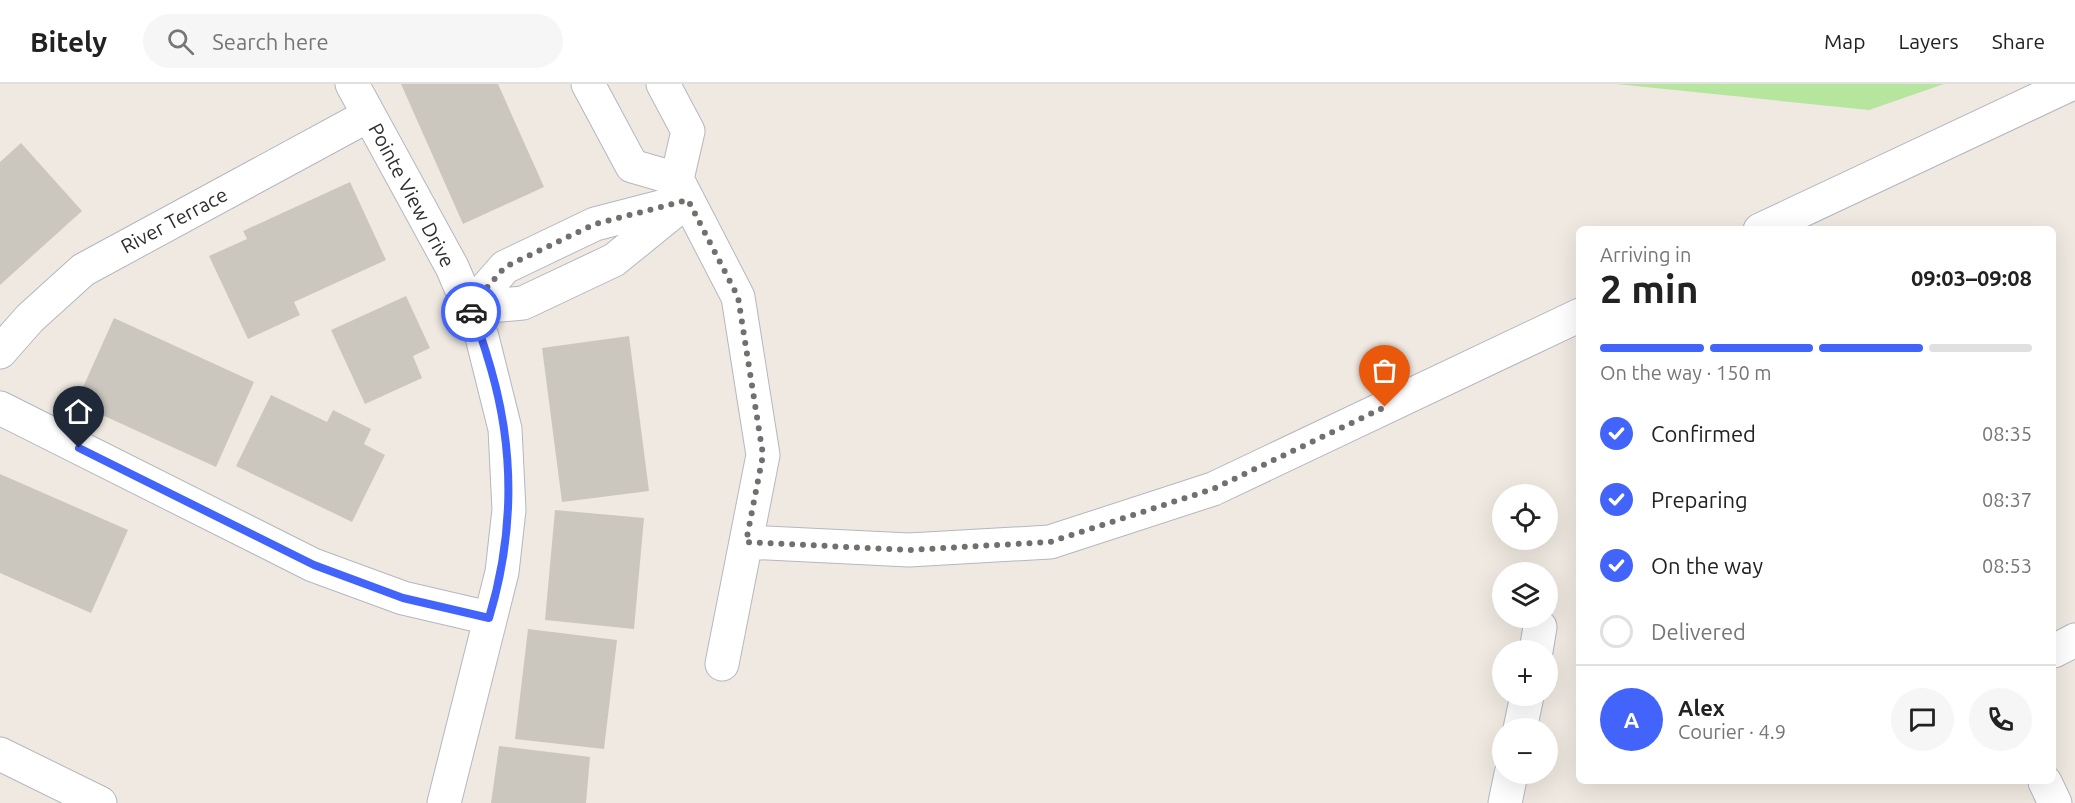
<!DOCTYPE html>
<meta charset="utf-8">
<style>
body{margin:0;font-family:Ubuntu,sans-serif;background:#f6f6f6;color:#222;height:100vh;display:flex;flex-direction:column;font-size:22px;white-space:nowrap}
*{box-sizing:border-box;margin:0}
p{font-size:20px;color:#767676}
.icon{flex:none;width:33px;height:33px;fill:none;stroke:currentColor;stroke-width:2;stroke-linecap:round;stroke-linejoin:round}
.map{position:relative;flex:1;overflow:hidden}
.side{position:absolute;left:1576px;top:142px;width:480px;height:558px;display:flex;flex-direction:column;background:#fff;border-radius:9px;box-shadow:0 6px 24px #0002}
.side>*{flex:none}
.controls{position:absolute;left:1492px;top:400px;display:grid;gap:12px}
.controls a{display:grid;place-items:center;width:66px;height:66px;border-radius:50%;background:#fff;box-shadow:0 6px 24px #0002;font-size:30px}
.pin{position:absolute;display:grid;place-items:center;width:51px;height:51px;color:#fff;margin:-62px -26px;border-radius:50% 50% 50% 0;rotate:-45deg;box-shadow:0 0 6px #0007}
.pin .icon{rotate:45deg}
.courier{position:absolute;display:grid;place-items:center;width:60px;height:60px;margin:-30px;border:4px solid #4264fb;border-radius:50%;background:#fff;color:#222;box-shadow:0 2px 8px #0007}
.overview em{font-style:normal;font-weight:700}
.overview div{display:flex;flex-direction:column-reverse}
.overview{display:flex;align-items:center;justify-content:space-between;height:102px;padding:0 24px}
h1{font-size:39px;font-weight:700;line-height:45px}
.bar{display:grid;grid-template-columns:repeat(4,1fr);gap:9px 6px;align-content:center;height:72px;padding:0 24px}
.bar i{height:8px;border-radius:4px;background:#e0e0e0}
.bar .selected{background:#4264fb}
.bar p{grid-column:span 4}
.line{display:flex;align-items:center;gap:15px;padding:0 24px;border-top:2px solid #e0e0e0}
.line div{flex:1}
.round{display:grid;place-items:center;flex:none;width:63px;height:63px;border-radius:32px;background:#f6f6f6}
ol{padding:0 24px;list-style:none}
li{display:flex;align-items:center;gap:18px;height:66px}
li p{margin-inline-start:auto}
li .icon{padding:6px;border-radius:50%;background:#4264fb;color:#fff;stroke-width:4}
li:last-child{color:#767676}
li i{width:33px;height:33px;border:3px solid #e0e0e0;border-radius:50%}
header{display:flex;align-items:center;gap:36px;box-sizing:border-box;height:84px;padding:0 30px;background:#fff;border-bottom:2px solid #e0e0e0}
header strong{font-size:28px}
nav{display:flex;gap:33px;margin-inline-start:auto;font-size:21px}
.search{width:420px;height:54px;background:#f6f6f6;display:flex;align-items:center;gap:15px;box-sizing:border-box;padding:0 21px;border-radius:33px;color:#767676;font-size:22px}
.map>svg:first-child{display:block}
</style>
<header>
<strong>Bitely</strong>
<div class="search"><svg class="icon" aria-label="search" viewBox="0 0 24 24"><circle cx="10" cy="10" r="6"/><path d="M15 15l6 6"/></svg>Search here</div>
<nav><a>Map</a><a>Layers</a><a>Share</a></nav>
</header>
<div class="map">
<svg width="2075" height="719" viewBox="0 0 2075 719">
<rect width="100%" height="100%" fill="#efe9e1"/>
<!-- green -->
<path fill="#b6e59e" d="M 1616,0 L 1944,0 L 1869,26 Z"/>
<!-- building -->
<path fill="#cbc7bf" d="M 401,0 L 498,0 L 544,103 L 463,140 Z
M 21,59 L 82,127 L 0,201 L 0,78 Z
M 350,98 L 386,176 L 294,218 L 300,231 L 248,255 L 209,172 L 247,155 L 243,147 Z
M 406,212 L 430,264 L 413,272 L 422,294 L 365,320 L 331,246 Z
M 114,234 L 254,298 L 216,383 L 76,319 Z
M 629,252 L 649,407 L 562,418 L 542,264 Z
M 271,311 L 327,338 L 333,326 L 371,345 L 364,360 L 385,371 L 352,438 L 236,382 Z
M 0,390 L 128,446 L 91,529 L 0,489 Z
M 555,426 L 644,434 L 634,545 L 545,536 Z
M 528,545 L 617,556 L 604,665 L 515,655 Z
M 499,662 L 590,673 L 586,719 L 491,719 Z"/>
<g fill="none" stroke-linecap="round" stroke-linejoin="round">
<!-- street casing -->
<g stroke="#b4b7c1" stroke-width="35">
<path id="street" d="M 352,0 L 452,183 L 482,253 L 505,345 L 509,426 L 502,488 L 444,719
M 588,0 L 632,82 L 677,95
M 663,0 L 688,47 L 677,95 L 738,213 L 763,371 L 722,580
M 1760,146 L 2071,0
M 469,224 L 523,219 L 614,176 L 688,116
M 469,224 L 505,183 L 595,140 L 676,119
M 0,268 L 30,234 L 83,186 L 369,31
M 0,324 L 313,481 L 403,514 L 489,534
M 746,458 L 909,466 L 1050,458 L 1213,405 L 1580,231
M 1536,567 L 1540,543
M 2054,567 L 2075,556
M 1520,645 L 1527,612
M 0,670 L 100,719
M 2045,698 L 2055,719
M 1505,719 L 1511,690"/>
</g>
<!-- street -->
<use href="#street" stroke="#fff" stroke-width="33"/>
</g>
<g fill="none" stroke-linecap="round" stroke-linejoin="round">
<!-- done -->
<path stroke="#726f6d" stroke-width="6" stroke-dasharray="0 10.8" d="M 471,228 L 469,224 L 505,183 L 595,140 L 688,116 L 738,213 L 763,371 L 746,458 L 909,466 L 1050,458 L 1213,405 L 1385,323"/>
<!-- route -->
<path stroke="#4264fb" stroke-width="8" d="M 79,364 L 314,481 L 403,514 L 489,534 C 514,451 515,368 491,285 C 485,265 480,246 471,228"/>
</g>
<g text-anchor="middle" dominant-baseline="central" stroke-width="4.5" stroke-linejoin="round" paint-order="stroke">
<!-- street labels -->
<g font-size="20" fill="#2e2e2e" stroke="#fff">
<text transform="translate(412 111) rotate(62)">Pointe View Drive</text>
<text transform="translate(174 136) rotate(-28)">River Terrace</text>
</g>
</g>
</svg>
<div class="controls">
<a><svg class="icon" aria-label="locate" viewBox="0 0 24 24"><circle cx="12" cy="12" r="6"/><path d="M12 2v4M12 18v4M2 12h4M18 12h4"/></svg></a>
<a><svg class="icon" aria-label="layers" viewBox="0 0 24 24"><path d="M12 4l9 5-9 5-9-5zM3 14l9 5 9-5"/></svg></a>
<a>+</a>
<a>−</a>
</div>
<div class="pin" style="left:1385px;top:323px;background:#ea580c"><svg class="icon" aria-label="bag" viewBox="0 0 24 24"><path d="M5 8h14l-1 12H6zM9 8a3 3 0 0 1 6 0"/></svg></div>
<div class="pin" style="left:79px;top:364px;background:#1f2937"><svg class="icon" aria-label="home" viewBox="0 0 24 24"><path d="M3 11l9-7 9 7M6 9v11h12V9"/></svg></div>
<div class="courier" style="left:471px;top:228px"><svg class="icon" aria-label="car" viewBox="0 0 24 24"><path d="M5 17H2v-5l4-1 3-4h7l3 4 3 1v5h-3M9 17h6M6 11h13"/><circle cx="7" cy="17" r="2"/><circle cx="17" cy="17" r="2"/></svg></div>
<section class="side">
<div class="overview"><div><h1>2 min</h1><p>Arriving in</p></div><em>09:03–09:08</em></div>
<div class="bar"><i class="selected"></i><i class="selected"></i><i class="selected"></i><i></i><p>On the way · 150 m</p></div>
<ol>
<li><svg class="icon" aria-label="check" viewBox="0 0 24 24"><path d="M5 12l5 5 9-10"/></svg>Confirmed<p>08:35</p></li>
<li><svg class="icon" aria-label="check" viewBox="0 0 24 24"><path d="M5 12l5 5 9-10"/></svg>Preparing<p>08:37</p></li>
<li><svg class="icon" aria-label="check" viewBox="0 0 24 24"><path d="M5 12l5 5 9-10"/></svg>On the way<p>08:53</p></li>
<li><i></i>Delivered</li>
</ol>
<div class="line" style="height:108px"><b class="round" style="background:#4264fb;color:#fff">A</b><div><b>Alex</b><p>Courier · 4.9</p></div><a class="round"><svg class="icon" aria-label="chat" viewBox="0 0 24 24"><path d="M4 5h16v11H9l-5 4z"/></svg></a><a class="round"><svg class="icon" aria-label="phone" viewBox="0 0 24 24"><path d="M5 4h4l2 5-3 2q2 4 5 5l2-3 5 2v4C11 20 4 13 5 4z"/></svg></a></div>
</section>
</div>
